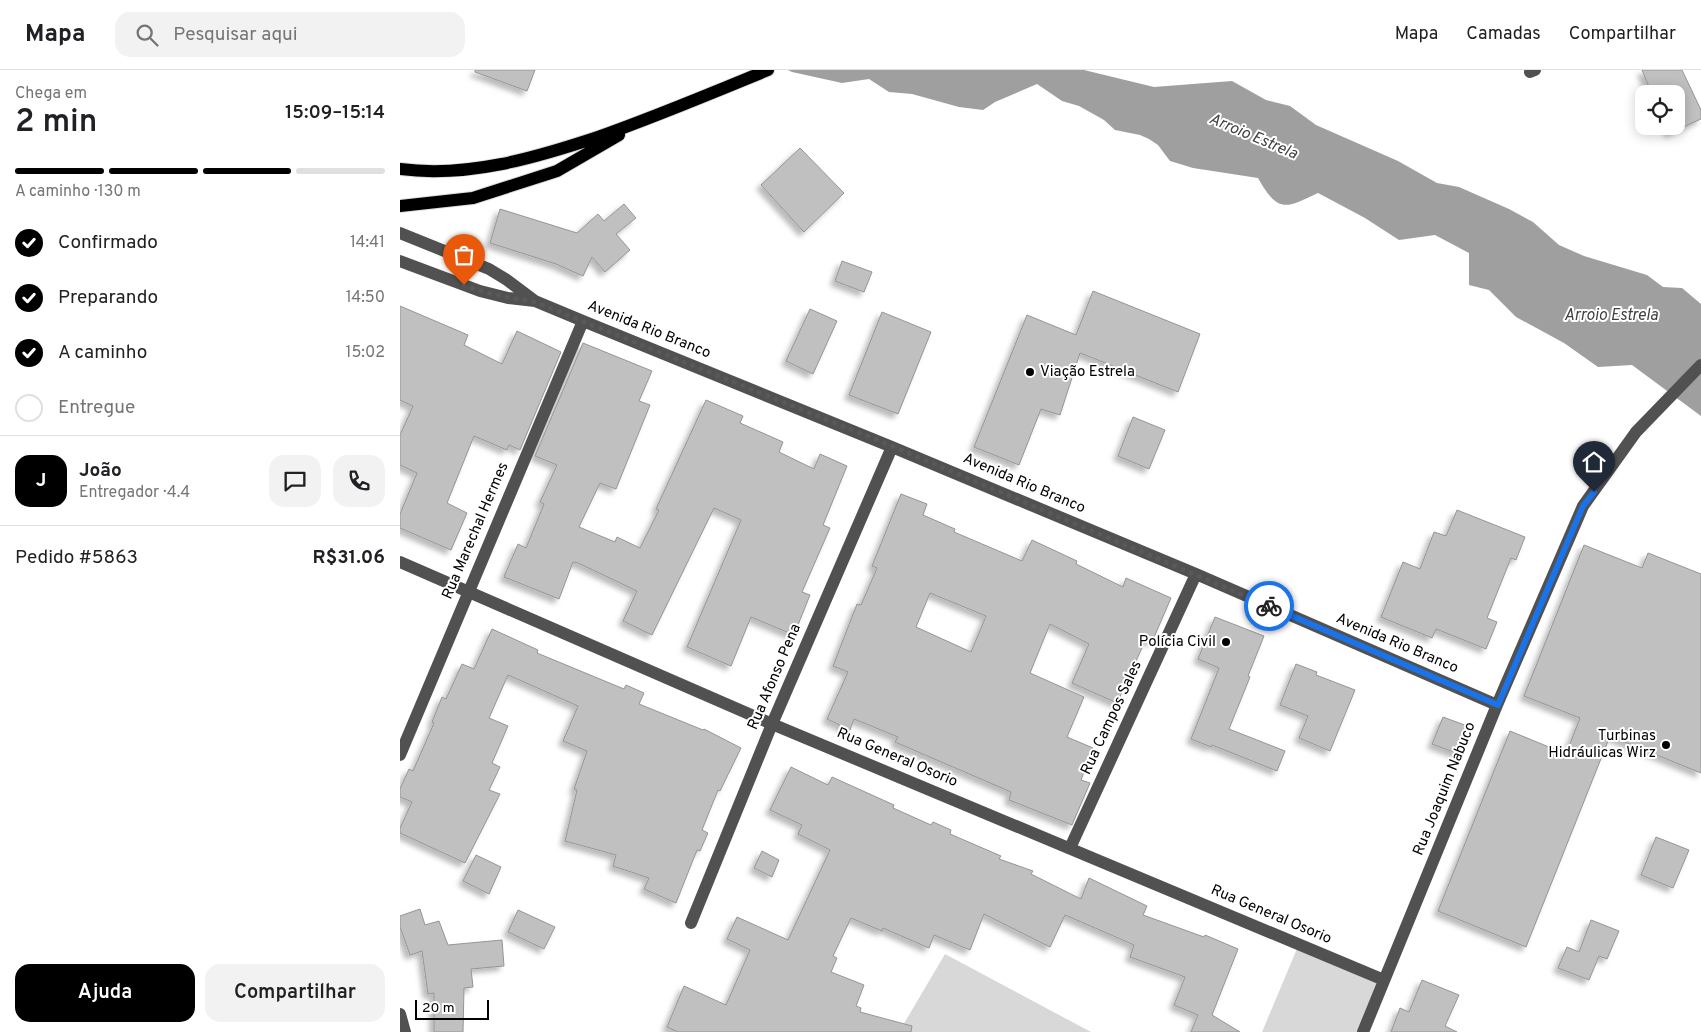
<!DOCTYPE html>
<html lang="pt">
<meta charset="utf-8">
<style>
body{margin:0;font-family:Overpass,sans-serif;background:#f2f2f2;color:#202124;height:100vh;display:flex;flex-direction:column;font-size:19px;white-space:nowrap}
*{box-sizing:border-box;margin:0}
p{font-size:16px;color:#757577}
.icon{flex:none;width:28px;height:28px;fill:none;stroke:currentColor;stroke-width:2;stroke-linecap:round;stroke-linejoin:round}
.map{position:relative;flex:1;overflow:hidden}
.drawer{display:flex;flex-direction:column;background:#fff;width:400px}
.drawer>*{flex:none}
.fabs{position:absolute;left:1235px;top:15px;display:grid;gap:10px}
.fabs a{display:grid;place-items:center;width:50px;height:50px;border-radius:10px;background:#fff;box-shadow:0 2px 12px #0003;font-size:25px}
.scale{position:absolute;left:15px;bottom:12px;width:74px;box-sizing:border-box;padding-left:5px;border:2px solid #000;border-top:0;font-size:14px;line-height:18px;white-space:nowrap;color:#000;-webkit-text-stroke:4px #fff;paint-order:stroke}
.pin{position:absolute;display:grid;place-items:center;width:42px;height:42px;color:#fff;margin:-51px -21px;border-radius:50% 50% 50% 0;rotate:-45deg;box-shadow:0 0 5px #0007}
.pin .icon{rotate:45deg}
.courier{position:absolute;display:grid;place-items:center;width:50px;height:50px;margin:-25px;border:4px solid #1a73e8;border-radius:50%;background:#fff;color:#222;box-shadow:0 1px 6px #0007}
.headline em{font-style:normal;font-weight:600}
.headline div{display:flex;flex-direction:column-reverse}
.headline{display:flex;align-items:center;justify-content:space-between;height:85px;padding:0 15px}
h1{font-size:32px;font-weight:600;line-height:38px}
.bar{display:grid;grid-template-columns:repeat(4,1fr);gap:8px 5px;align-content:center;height:60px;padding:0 15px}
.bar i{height:6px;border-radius:4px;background:#e0e0e0}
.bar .active{background:#000}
.bar p{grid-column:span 4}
.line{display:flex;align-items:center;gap:12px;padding:0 15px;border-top:1px solid #e0e0e0}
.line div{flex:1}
.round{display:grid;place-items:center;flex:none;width:52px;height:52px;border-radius:15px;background:#f2f2f2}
ol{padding:0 15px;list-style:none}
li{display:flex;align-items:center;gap:15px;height:55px}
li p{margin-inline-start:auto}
li .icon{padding:5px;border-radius:50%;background:#000;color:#fff;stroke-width:4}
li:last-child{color:#757577}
li i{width:28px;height:28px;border:2px solid #e0e0e0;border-radius:50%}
.primary-button{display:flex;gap:10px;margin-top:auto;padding:10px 15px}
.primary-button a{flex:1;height:58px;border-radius:15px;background:#000;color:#fff;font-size:20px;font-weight:600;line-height:58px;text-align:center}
.primary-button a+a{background:#f2f2f2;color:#202124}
header{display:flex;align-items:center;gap:30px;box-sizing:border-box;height:70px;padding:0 25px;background:#fff;border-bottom:1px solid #e0e0e0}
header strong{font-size:24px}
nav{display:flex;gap:28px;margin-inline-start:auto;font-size:18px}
.search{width:350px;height:45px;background:#f2f2f2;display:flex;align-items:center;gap:12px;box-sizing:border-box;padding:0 18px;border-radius:15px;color:#757577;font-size:19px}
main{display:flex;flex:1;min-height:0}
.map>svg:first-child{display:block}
</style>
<header>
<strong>Mapa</strong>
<div class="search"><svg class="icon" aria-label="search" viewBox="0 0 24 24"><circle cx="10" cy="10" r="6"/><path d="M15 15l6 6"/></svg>Pesquisar aqui</div>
<nav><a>Mapa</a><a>Camadas</a><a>Compartilhar</a></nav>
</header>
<main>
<section class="drawer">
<div class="headline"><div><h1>2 min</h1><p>Chega em</p></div><em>15:09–15:14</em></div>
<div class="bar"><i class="active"></i><i class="active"></i><i class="active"></i><i></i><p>A caminho · 130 m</p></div>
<ol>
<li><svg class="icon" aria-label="check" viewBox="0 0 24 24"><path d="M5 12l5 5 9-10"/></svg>Confirmado<p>14:41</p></li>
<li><svg class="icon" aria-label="check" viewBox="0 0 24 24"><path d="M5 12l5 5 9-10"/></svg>Preparando<p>14:50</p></li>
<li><svg class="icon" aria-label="check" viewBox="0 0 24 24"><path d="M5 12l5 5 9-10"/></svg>A caminho<p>15:02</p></li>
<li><i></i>Entregue</li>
</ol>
<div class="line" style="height:90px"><b class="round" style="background:#000;color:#fff">J</b><div><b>João</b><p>Entregador · 4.4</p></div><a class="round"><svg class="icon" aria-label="chat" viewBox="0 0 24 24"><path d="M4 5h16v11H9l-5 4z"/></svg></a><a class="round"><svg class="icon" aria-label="phone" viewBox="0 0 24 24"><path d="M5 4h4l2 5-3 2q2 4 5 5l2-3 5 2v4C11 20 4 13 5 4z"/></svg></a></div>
<div class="line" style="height:65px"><div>Pedido #5863</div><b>R$31.06</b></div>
<div class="primary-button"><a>Ajuda</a><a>Compartilhar</a></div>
</section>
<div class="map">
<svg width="1301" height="962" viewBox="0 0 1301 962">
<defs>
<filter id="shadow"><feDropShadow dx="-4.5" dy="4.5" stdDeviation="2.5" flood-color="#0004"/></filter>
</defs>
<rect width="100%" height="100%" fill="#fff"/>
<!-- green -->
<path fill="#d8d8d8" d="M 899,874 L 984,910 L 965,962 L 862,962 Z
M 545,884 L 691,962 L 499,962 Z"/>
<!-- water -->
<path fill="#9f9f9f" d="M 388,0 L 684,0 L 754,17 L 832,11 L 866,30 L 890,36 L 916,55 L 998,91 L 1037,113 L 1059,117 L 1109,139 L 1133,152 L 1159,175 L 1184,186 L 1247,205 L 1263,217 L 1282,218 L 1301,234 L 1301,346 L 1232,295 L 1198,297 L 1164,273 L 1116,247 L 1089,220 L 1069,215 L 1069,183 L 1035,165 L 999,170 L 965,148 L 918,123 C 885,139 878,143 858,108 L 793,98 L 770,91 L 758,75 L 749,69 L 740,65 L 715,60 L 704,50 L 679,36 L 662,31 L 637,14 L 595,32 L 583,40 L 559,37 L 512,24 L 489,22 L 469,9 L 442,13 L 392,2 Z"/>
<!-- building -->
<path fill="#c0c0c0" stroke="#959595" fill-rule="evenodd" filter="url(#shadow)" d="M 75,0 L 135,0 L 127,21 L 75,2 Z
M 1242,0 L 1282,0 L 1301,40 L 1301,49 L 1270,63 L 1267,56 L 1276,56 L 1276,24 L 1252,24 Z
M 400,78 L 444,123 L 404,162 L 361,115 Z
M 224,134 L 236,148 L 216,164 L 230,180 L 205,202 L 192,187 L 183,206 L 156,194 L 90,173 L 100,139 L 177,163 L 198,144 L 204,151 Z
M 442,191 L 472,202 L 464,222 L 435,211 Z
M 693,221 L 800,264 L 778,322 L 680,283 L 660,345 L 641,339 L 619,395 L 574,377 L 627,245 L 676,265 Z
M 0,236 L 68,265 L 64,275 L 102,294 L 117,261 L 161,282 L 120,380 L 109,375 L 107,380 L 74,366 L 47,433 L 67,443 L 51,480 L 0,458 L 0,444 L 17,403 L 0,395 L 0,365 L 13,336 L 0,330 Z
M 410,239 L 437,251 L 413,304 L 386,291 Z
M 482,242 L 531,262 L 498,344 L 449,325 Z
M 183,273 L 252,301 L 239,331 L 250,335 L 216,419 L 200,413 L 179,457 L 215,472 L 217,467 L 240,478 L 259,440 L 256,439 L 306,330 L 343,346 L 340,353 L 383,372 L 379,382 L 414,399 L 420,384 L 447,396 L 423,455 L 430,458 L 402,522 L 410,525 L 394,565 L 351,547 L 331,596 L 287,577 L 341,450 L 314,438 L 252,565 L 223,551 L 237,521 L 178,493 L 173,492 L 159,529 L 104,507 L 118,474 L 126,478 L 144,434 L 140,432 L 157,395 L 135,386 Z
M 733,347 L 765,360 L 749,399 L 718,386 Z
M 501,424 L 527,434 L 523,445 L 555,459 L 554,462 L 622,491 L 632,470 L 677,491 L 676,494 L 723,517 L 726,508 L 771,528 L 752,572 L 746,569 L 717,633 L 672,613 L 689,574 L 650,554 L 630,603 L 684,627 L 667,667 L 693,678 L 681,710 L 690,713 L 672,755 L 609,730 L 611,722 L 495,672 L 498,667 L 454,649 L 450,660 L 427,649 L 448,602 L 433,596 L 457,534 L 461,535 L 477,498 L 472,496 ZM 530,523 L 586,546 L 571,582 L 516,557 Z
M 1057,440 L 1125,467 L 1116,490 L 1111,488 L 1087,548 L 1097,552 L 1086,579 L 1036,559 L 1032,568 L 981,547 L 1003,492 L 1020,499 L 1034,462 L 1046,466 Z
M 1184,475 L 1242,498 L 1248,483 L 1301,504 L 1301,703 L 1210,666 L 1126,877 L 1038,841 L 1110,661 L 1166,684 L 1180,648 L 1124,626 Z
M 815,547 L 864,566 L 848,606 L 850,607 L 829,659 L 885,681 L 877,701 L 812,675 L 811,677 L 791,669 L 819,598 L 798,589 Z
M 92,559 L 138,580 L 137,583 L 224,619 L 226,615 L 244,623 L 239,634 L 303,660 L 304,659 L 341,678 L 320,721 L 318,720 L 302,760 L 308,763 L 300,781 L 297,780 L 276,833 L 244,819 L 249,808 L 213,796 L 216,785 L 165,771 L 177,720 L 174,719 L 187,681 L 163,671 L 178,636 L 108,605 L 89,648 L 108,656 L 92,693 L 100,697 L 89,720 L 100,724 L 65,793 L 0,763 L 0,758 L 12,732 L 0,727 L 0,719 L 9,699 L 13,701 L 34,653 L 32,652 L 42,627 L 46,629 L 62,594 L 74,599 Z
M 896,594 L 917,602 L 916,605 L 955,620 L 930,681 L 899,668 L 908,646 L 880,635 Z
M 1043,647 L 1070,657 L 1059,684 L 1032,674 Z
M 391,697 L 428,715 L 432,707 L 494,735 L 493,738 L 531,755 L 533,752 L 551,760 L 550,764 L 601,786 L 599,789 L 633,801 L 631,804 L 681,829 L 689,808 L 747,836 L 743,845 L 804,867 L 805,865 L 838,879 L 812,945 L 840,962 L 791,962 L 798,945 L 774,935 L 785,907 L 730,887 L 734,875 L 665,845 L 650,877 L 584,844 L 570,880 L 534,865 L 529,878 L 483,858 L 482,861 L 451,848 L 433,886 L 437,888 L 431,902 L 464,915 L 456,936 L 461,938 L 460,942 L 512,956 L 511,962 L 278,962 L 267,957 L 284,916 L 326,935 L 350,880 L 327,869 L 337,847 L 388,870 L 430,780 L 398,764 L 402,755 L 370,740 Z
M 1256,767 L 1289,780 L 1273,818 L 1241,805 Z
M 362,781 L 379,790 L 372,807 L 354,798 Z
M 76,785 L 101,797 L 89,824 L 63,811 Z
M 20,839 L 25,855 L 39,851 L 48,875 L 102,870 L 104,896 L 71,899 L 73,917 L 64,918 L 63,962 L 34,962 L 34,923 L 28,924 L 22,881 L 10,885 L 0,857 L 0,846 Z
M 118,840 L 155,857 L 144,879 L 108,862 Z
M 1191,850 L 1219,861 L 1207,889 L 1199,886 L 1189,910 L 1158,898 L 1167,877 L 1179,882 Z
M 1022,910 L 1059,925 L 1045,956 L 1057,962 L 991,962 L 1000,938 L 1009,942 Z"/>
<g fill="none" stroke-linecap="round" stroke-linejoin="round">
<!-- major casing -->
<g stroke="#dbdbdb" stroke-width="14">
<path id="major" d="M 0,99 C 67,108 135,88 198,67 C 255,47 312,23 368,0
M 0,136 L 73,128 L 157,101 L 219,65"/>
</g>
<!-- minor -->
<path stroke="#515151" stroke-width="12" d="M 1130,2 L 1135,0
M 0,163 L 89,199 L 107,210 L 135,231
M 0,191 L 80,221 L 108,228 L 135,231 L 183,251 L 492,377 L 796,504 L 1097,635
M 0,492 L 372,654 L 984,910
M 0,685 L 183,251
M 670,778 L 796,504
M 291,853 L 372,654 L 492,377
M 0,944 L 5,962
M 963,962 L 1097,635 L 1183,436 L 1236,362 L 1301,295"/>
<!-- major -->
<use href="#major" stroke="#000" stroke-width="12"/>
</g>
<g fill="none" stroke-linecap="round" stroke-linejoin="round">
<!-- done -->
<path stroke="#595959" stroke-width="5" stroke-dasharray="0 9" d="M 64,215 C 87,224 110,228 135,232 L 492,376 L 869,536"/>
<!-- route -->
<path stroke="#1a73e8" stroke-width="6" d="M 869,536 L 1098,635 L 1183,436 L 1194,422"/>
</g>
<!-- markers -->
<g fill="#000" stroke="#fff" stroke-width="2">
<circle cx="630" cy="302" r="5"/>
<circle cx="826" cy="572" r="5"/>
<circle cx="1266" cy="675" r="5"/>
</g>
<g text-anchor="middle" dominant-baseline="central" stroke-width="4" stroke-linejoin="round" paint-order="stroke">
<!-- street labels -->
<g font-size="15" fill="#000" stroke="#fff">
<text transform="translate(249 260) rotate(22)">Avenida Rio Branco</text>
<text transform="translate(624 414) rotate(23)">Avenida Rio Branco</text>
<text transform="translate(76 461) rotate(-67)">Rua Marechal Hermes</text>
<text transform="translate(997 574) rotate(23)">Avenida Rio Branco</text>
<text transform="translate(375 607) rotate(-67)">Rua Afonso Pena</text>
<text transform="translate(712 648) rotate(-65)">Rua Campos Sales</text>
<text transform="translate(497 688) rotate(23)">Rua General Osorio</text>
<text transform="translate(1045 719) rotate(-68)">Rua Joaquim Nabuco</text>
<text transform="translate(871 845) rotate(23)">Rua General Osorio</text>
</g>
<!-- poi labels -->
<g font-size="15" fill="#000" stroke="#fff" text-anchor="end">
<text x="640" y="302" text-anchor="start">Viação Estrela</text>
<text x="816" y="572">Polícia Civil</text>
<text x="1256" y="666">Turbinas<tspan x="1256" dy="17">Hidráulicas Wirz</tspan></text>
</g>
<!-- water labels -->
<g font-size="16" font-style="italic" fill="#404040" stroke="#fff">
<text transform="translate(853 67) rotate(23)">Arroio Estrela</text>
<text x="1211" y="246">Arroio Estrela</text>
</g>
</g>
</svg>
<div class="fabs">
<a><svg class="icon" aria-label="locate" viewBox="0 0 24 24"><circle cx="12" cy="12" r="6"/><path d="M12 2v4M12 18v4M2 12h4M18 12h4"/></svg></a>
</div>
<div class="scale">20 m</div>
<div class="pin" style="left:64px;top:215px;background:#ea580c"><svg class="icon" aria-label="bag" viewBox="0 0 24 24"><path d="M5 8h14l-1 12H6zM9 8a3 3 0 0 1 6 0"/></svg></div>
<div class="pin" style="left:1194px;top:422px;background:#1f2937"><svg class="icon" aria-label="home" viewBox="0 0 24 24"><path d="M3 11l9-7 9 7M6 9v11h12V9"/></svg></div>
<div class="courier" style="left:869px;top:536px"><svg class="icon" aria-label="bike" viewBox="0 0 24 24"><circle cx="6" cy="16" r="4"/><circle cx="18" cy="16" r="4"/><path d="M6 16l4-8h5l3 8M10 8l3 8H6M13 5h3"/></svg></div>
</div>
</main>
